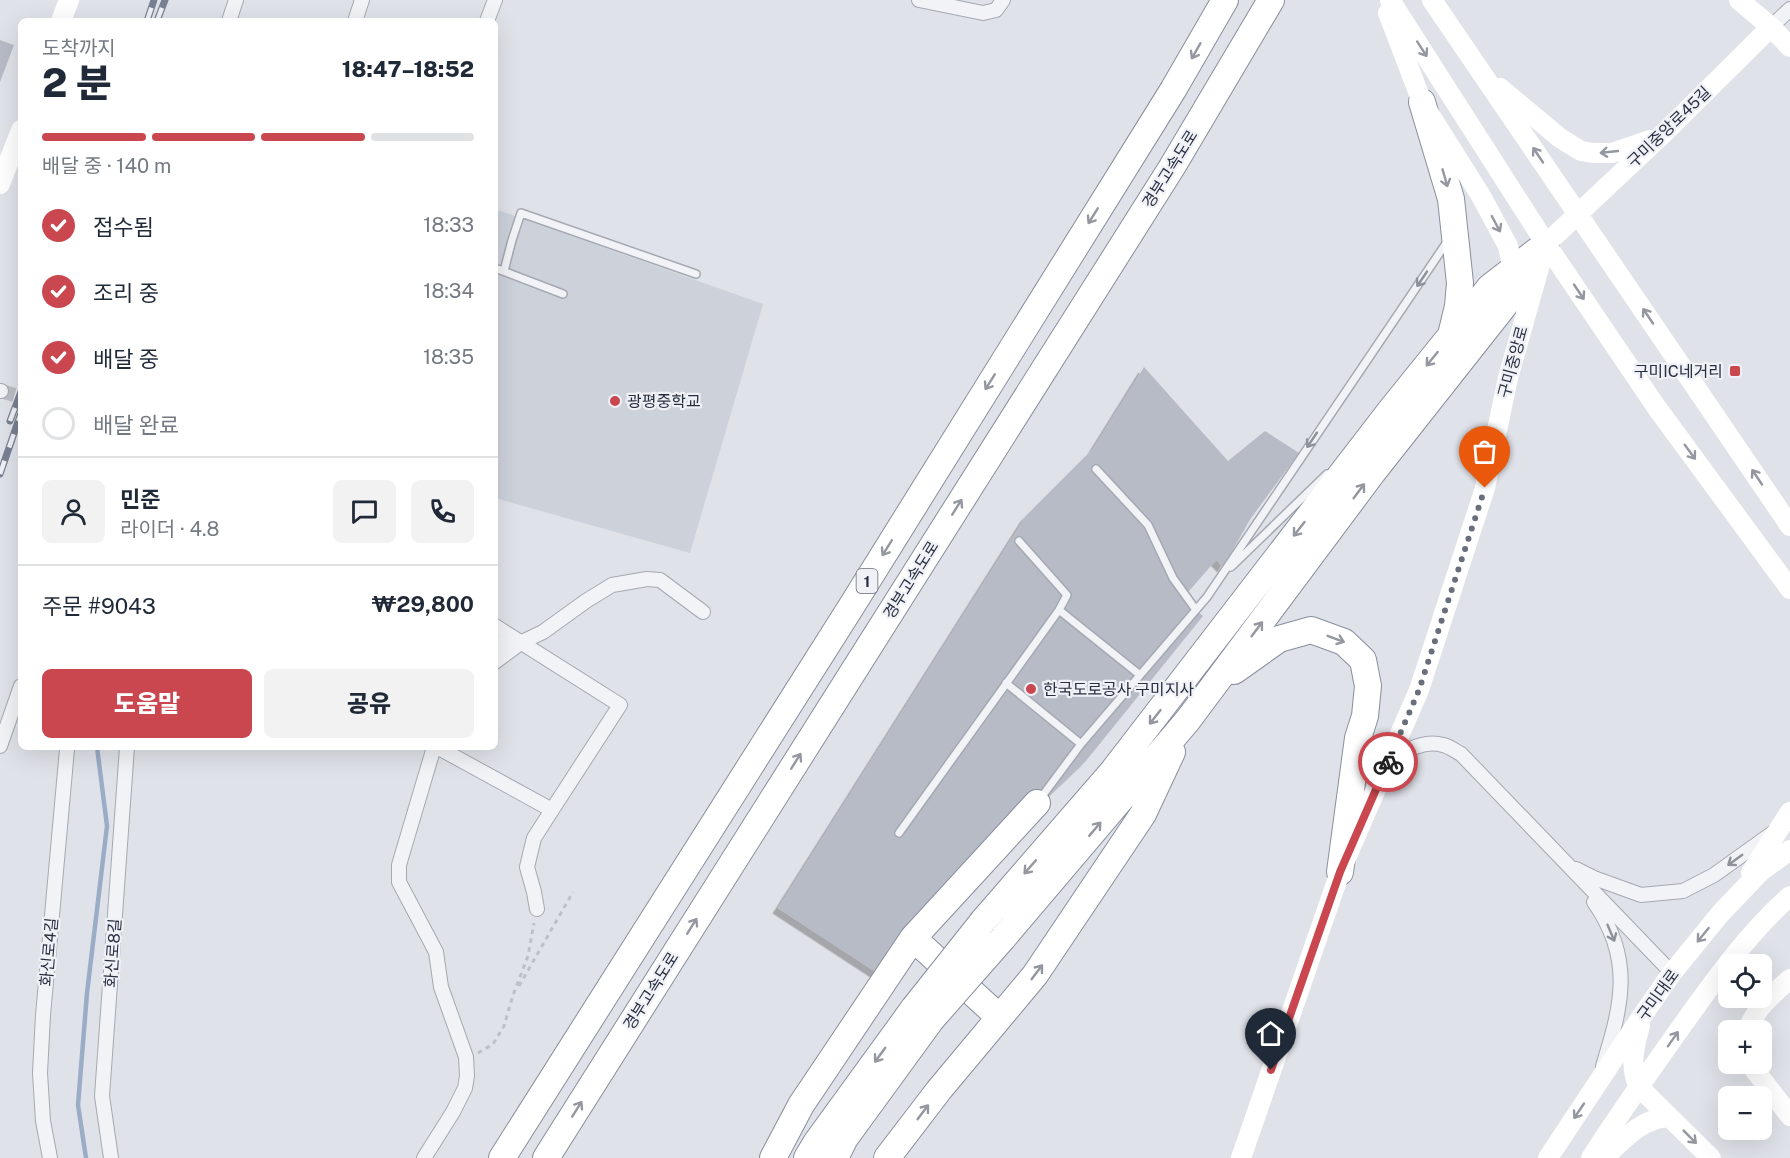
<!DOCTYPE html>
<html lang="ko">
<meta charset="utf-8">
<style>
body{margin:0;font-family:"Public Sans","Noto Sans KR",sans-serif;background:#f2f2f3;color:#1f2937;height:100vh;display:flex;flex-direction:column;font-size:22px;white-space:nowrap}
*{box-sizing:border-box;margin:0}
p{font-size:20px;color:#747a83}
.icon{flex:none;width:33px;height:33px;fill:none;stroke:currentColor;stroke-width:2;stroke-linecap:round;stroke-linejoin:round}
.map{position:relative;flex:1;overflow:hidden}
.drawer{position:absolute;left:18px;top:18px;width:480px;height:732px;display:flex;flex-direction:column;background:#fff;border-radius:9px;box-shadow:0 6px 24px #0002}
.drawer>*{flex:none}
.controls{position:absolute;left:1718px;top:954px;display:grid;gap:12px}
.controls a{display:grid;place-items:center;width:54px;height:54px;border-radius:9px;background:#fff;box-shadow:0 6px 24px #0002;font-size:30px}
.pin{position:absolute;display:grid;place-items:center;width:51px;height:51px;color:#fff;margin:-62px -26px;border-radius:50% 50% 50% 0;rotate:-45deg;box-shadow:0 0 6px #0007}
.pin .icon{rotate:45deg}
.courier{position:absolute;display:grid;place-items:center;width:60px;height:60px;margin:-30px;border:4px solid #ca474f;border-radius:50%;background:#fff;color:#222;box-shadow:0 2px 8px #0007}
.headline em{font-style:normal;font-weight:800}
.headline div{display:flex;flex-direction:column-reverse}
.headline{display:flex;align-items:center;justify-content:space-between;height:102px;padding:0 24px}
h1{font-size:39px;font-weight:800;line-height:45px}
.bar{display:grid;grid-template-columns:repeat(4,1fr);gap:9px 6px;align-content:center;height:72px;padding:0 24px}
.bar i{height:8px;border-radius:4px;background:#e0e1e3}
.bar .selected{background:#ca474f}
.bar p{grid-column:span 4}
.line{display:flex;align-items:center;gap:15px;padding:0 24px;border-top:2px solid #e0e1e3}
.line div{flex:1}
.round{display:grid;place-items:center;flex:none;width:63px;height:63px;border-radius:9px;background:#f2f2f3}
ol{padding:0 24px;list-style:none}
li{display:flex;align-items:center;gap:18px;height:66px}
li p{margin-inline-start:auto}
li .icon{padding:6px;border-radius:50%;background:#ca474f;color:#fff;stroke-width:4}
li:last-child{color:#747a83}
li i{width:33px;height:33px;border:3px solid #e0e1e3;border-radius:50%}
.action{display:flex;gap:12px;margin-top:auto;padding:12px 24px}
.action a{flex:1;height:69px;border-radius:9px;background:#ca474f;color:#fff;font-size:24px;font-weight:800;line-height:69px;text-align:center}
.action a+a{background:#f2f2f3;color:#1f2937}
.map>svg:first-child{display:block}
</style>
<div class="map">
<svg width="1790" height="1158" viewBox="0 0 1790 1158">
<defs>
<filter id="shadow"><feDropShadow dx="-5.5" dy="5.5" stdDeviation="0" flood-color="#0004"/></filter>
</defs>
<rect width="100%" height="100%" fill="#dfe2e8"/>
<!-- built -->
<path fill="#cdd1da" d="M 495,209 L 763,304 L 690,553 L 495,498 Z"/>
<g fill="none" stroke-linecap="round" stroke-linejoin="round">
<!-- stream -->
<path stroke="#9bacc7" stroke-width="4.5" d="M 86,1158 L 78,1105 L 87,993 L 107,826 L 97,747"/>
</g>
<!-- building -->
<path fill="#b6bbc5" filter="url(#shadow)" d="M 0,40 L 14,45 L 0,82 Z
M 1144,367 L 1228,461 L 1265,431 L 1299,453 L 1251,518 L 1223,567 L 1216,560 L 1182,599 L 1203,616 L 1085,762 L 909,929 L 882,976 L 778,908 L 1026,516 L 1093,449 Z"/>
<g fill="none" stroke-linecap="round" stroke-linejoin="round">
<!-- street-tunnel -->
<path stroke="#babec6" stroke-width="14" stroke-dasharray="14 7" stroke-linecap="butt" d="M 1,391 L 21,397"/>
<!-- lane casing -->
<g stroke="#a4a9b2" stroke-width="10">
<path id="lane" d="M 495,268 L 563,294
M 504,271 L 512,240 L 521,213 L 696,274
M 1096,469 L 1148,525 L 1173,578 L 1196,610
M 1019,541 L 1067,595 L 1059,610 L 1140,675
M 1231,567 L 1327,474
M 1006,683 L 1081,744
M 1040,799 L 1081,744 L 1207,597 L 1447,242
M 899,833 L 1059,610"/>
</g>
<!-- street casing -->
<g stroke="#a4a9b2" stroke-width="16">
<path id="street" d="M 919,0 L 983,13 L 996,10 L 1003,0
M 229,21 L 236,0
M 355,21 L 362,0
M 487,21 L 495,0
M 1771,27 L 1790,9
M 0,391 L 1,391
M 495,644 L 520,642
M 495,662 L 522,642 L 543,632 L 586,601 L 612,585 L 647,579 L 660,580 L 703,612
M 0,746 L 21,686
M 437,747 L 552,810 L 620,705 L 495,626
M 1388,762 C 1404,752 1423,739 1443,745 C 1449,746 1455,751 1461,754 L 1672,973
M 1576,869 L 1594,878 L 1641,895 L 1683,891 L 1714,875 L 1774,832
M 1594,902 C 1634,959 1622,1005 1603,1066
M 537,909 L 534,892 L 527,867 L 534,838 L 552,810
M 50,1158 L 43,1121 L 40,1073 L 43,1015 L 67,749 L 66,747
M 111,1158 L 102,1096 L 127,747
M 424,1158 L 453,1112 L 465,1088 L 467,1076 L 466,1057 L 441,987 L 436,952 L 399,882 L 399,865 L 434,747"/>
</g>
<!-- highway casing -->
<g stroke="#878e9e" stroke-width="28">
<path id="highway" d="M 1422,102 L 1451,199 L 1460,283 L 1458,306 L 1452,331
M 1234,671 L 1279,639 L 1311,630 L 1344,642 L 1363,660 L 1368,686 L 1365,716 L 1358,738 L 1340,872
M 983,921 L 1113,771 L 1390,411 L 1490,287 L 1546,244
M 913,938 L 999,1017
M 1003,938 L 1188,720 L 1373,472 L 1515,292 L 1536,259
M 502,1158 L 851,607 L 1173,90 L 1225,0
M 546,1158 L 1172,167 L 1271,0
M 773,1158 L 801,1105 L 913,938 L 1037,803
M 807,1158 L 816,1143 L 914,1008
M 835,1158 L 845,1138 L 931,1020
M 887,1158 L 939,1090 L 1035,975 L 1143,814 L 1172,752"/>
</g>
<!-- path -->
<path stroke="#bdc0c6" stroke-width="3" stroke-dasharray="4.5 4.5" stroke-linecap="butt" d="M 519,986 L 573,892
M 478,1053 L 493,1044 L 504,1026 L 513,995 L 528,956 L 534,923"/>
<!-- lane -->
<use href="#lane" stroke="#f2f3f6" stroke-width="7"/>
<!-- street -->
<use href="#street" stroke="#f2f3f6" stroke-width="14"/>
<!-- secondary -->
<path stroke="#fff" stroke-width="20" d="M 1390,0 L 1546,244 L 1657,408 L 1790,589
M 1432,0 L 1790,526
M 1739,0 L 1771,27 L 1790,47
M 1388,13 L 1422,102 L 1481,196 L 1508,246 L 1515,280
M 61,21 L 69,0
M 1500,88 L 1560,138 L 1581,151 L 1593,153 L 1612,153 L 1650,140
M 0,184 L 21,130
M 1546,244 L 1664,133 L 1771,27
M 1751,873 L 1790,812
M 1640,1026 C 1634,1047 1629,1067 1639,1087 L 1711,1158
M 1748,1030 C 1755,1008 1773,994 1790,979
M 1750,1064 L 1790,1116
M 1241,1158 L 1340,872 L 1419,690 L 1485,488 L 1508,378 L 1541,261
M 1548,1158 L 1640,1019 L 1672,973 L 1720,914 L 1760,872 L 1790,850
M 1591,1158 C 1617,1117 1646,1077 1674,1037 C 1709,988 1744,937 1790,896
M 1604,1158 C 1623,1140 1642,1118 1669,1117"/>
<!-- highway -->
<use href="#highway" stroke="#fff" stroke-width="26"/>
<!-- rail casing -->
<g stroke="#798091" stroke-width="7">
<path id="rail" d="M 147,21 L 154,0
M 157,21 L 165,0
M 10,421 L 21,392
M 0,474 L 21,413"/>
</g>
<!-- rail -->
<use href="#rail" stroke="#eff1f6" stroke-width="4.5" stroke-dasharray="14" stroke-linecap="butt"/>
<!-- highway-bridge casing -->
<g stroke="#878e9e" stroke-width="28" stroke-linecap="butt">
<path id="highway-bridge" d="M 914,1008 L 983,921
M 931,1020 L 1003,938"/>
</g>
<!-- highway-bridge -->
<use href="#highway-bridge" stroke="#fff" stroke-width="26"/>
</g>
<!-- one-way arrows -->
<defs><path id="oneway-shaft" d="M-6 0H5M1.5-3L5.5 0L1.5 3" fill="none" stroke-width="1.6" stroke-linecap="round" stroke-linejoin="round" transform="scale(1.5)"/></defs>
<g stroke="#94979f">
<use href="#oneway-shaft" transform="translate(1422 49) rotate(57)"/>
<use href="#oneway-shaft" transform="translate(1196 51) rotate(120)"/>
<use href="#oneway-shaft" transform="translate(1609 152) rotate(174)"/>
<use href="#oneway-shaft" transform="translate(1538 155) rotate(-124)"/>
<use href="#oneway-shaft" transform="translate(1445 178) rotate(74)"/>
<use href="#oneway-shaft" transform="translate(1093 216) rotate(122)"/>
<use href="#oneway-shaft" transform="translate(1496 224) rotate(62)"/>
<use href="#oneway-shaft" transform="translate(1579 292) rotate(56)"/>
<use href="#oneway-shaft" transform="translate(1648 316) rotate(-124)"/>
<use href="#oneway-shaft" transform="translate(1432 359) rotate(129)"/>
<use href="#oneway-shaft" transform="translate(990 382) rotate(122)"/>
<use href="#oneway-shaft" transform="translate(1690 452) rotate(54)"/>
<use href="#oneway-shaft" transform="translate(1757 477) rotate(-124)"/>
<use href="#oneway-shaft" transform="translate(1359 491) rotate(-53)"/>
<use href="#oneway-shaft" transform="translate(957 507) rotate(-58)"/>
<use href="#oneway-shaft" transform="translate(1299 529) rotate(128)"/>
<use href="#oneway-shaft" transform="translate(887 548) rotate(122)"/>
<use href="#oneway-shaft" transform="translate(1257 629) rotate(-53)"/>
<use href="#oneway-shaft" transform="translate(1336 639) rotate(21)"/>
<use href="#oneway-shaft" transform="translate(1155 717) rotate(128)"/>
<use href="#oneway-shaft" transform="translate(796 761) rotate(-58)"/>
<use href="#oneway-shaft" transform="translate(1095 829) rotate(-50)"/>
<use href="#oneway-shaft" transform="translate(1030 867) rotate(131)"/>
<use href="#oneway-shaft" transform="translate(692 926) rotate(-58)"/>
<use href="#oneway-shaft" transform="translate(1703 935) rotate(129)"/>
<use href="#oneway-shaft" transform="translate(1037 972) rotate(-53)"/>
<use href="#oneway-shaft" transform="translate(1673 1039) rotate(-55)"/>
<use href="#oneway-shaft" transform="translate(880 1055) rotate(126)"/>
<use href="#oneway-shaft" transform="translate(577 1109) rotate(-58)"/>
<use href="#oneway-shaft" transform="translate(1579 1111) rotate(124)"/>
<use href="#oneway-shaft" transform="translate(923 1112) rotate(-53)"/>
<use href="#oneway-shaft" transform="translate(1690 1137) rotate(45)"/>
</g>
<g stroke="#8d919a">
<use href="#oneway-shaft" transform="translate(1422 279) rotate(124)"/>
<use href="#oneway-shaft" transform="translate(1312 440) rotate(124)"/>
<use href="#oneway-shaft" transform="translate(1735 860) rotate(144)"/>
<use href="#oneway-shaft" transform="translate(1611 933) rotate(67)"/>
</g>
<g fill="none" stroke-linecap="round" stroke-linejoin="round">
<!-- done -->
<path stroke="#686e7a" stroke-width="6" stroke-dasharray="0 10.8" d="M 1388,762 L 1419,690 L 1485,488"/>
<!-- route -->
<path stroke="#ca474f" stroke-width="8" d="M 1271,1070 L 1340,872 L 1388,762"/>
</g>
<!-- markers -->
<g fill="#ca474f" stroke="#eff1f6" stroke-width="2">
<rect x="1729" y="365" width="12" height="12" rx="3"/>
<circle cx="615" cy="401" r="6"/>
<circle cx="1031" cy="689" r="6"/>
</g>
<g text-anchor="middle" dominant-baseline="central" stroke-width="4.5" stroke-linejoin="round" paint-order="stroke">
<!-- shield labels -->
<rect fill="#eff1f6" stroke="#646976" stroke-width="1.5" x="856.5" y="569" width="21" height="24" rx="4.5"/>
<g font-size="15" font-weight="bold" fill="#282f3f">
<text x="867" y="581">1</text>
</g>
<!-- street labels -->
<g font-size="16" fill="#282f3f" stroke="#eff1f6">
<text transform="translate(1669 127) rotate(-44)">구미중앙로45길</text>
<text transform="translate(1170 169) rotate(-58)">경부고속도로</text>
<text transform="translate(1513 362) rotate(-75)">구미중앙로</text>
<text transform="translate(911 580) rotate(-58)">경부고속도로</text>
<text transform="translate(49 952) rotate(-85)">화신로4길</text>
<text transform="translate(113 953) rotate(-86)">화신로8길</text>
<text transform="translate(651 991) rotate(-58)">경부고속도로</text>
<text transform="translate(1658 995) rotate(-54)">구미대로</text>
</g>
<!-- poi labels -->
<g font-size="16" fill="#282f3f" stroke="#eff1f6" text-anchor="start">
<text x="1723" y="371" text-anchor="end">구미IC네거리</text>
<text x="627" y="401">광평중학교</text>
<text x="1043" y="689">한국도로공사 구미지사</text>
</g>
</g>
</svg>
<div class="controls">
<a><svg class="icon" aria-label="locate" viewBox="0 0 24 24"><circle cx="12" cy="12" r="6"/><path d="M12 2v4M12 18v4M2 12h4M18 12h4"/></svg></a>
<a>+</a>
<a>−</a>
</div>
<div class="pin" style="left:1485px;top:488px;background:#ea580c"><svg class="icon" aria-label="bag" viewBox="0 0 24 24"><path d="M5 8h14l-1 12H6zM9 8a3 3 0 0 1 6 0"/></svg></div>
<div class="pin" style="left:1271px;top:1070px;background:#1f2937"><svg class="icon" aria-label="home" viewBox="0 0 24 24"><path d="M3 11l9-7 9 7M6 9v11h12V9"/></svg></div>
<div class="courier" style="left:1388px;top:762px"><svg class="icon" aria-label="bike" viewBox="0 0 24 24"><circle cx="6" cy="16" r="4"/><circle cx="18" cy="16" r="4"/><path d="M6 16l4-8h5l3 8M10 8l3 8H6M13 5h3"/></svg></div>
<section class="drawer">
<div class="headline"><div><h1>2 분</h1><p>도착까지</p></div><em>18:47–18:52</em></div>
<div class="bar"><i class="selected"></i><i class="selected"></i><i class="selected"></i><i></i><p>배달 중 · 140 m</p></div>
<ol>
<li><svg class="icon" aria-label="check" viewBox="0 0 24 24"><path d="M5 12l5 5 9-10"/></svg>접수됨<p>18:33</p></li>
<li><svg class="icon" aria-label="check" viewBox="0 0 24 24"><path d="M5 12l5 5 9-10"/></svg>조리 중<p>18:34</p></li>
<li><svg class="icon" aria-label="check" viewBox="0 0 24 24"><path d="M5 12l5 5 9-10"/></svg>배달 중<p>18:35</p></li>
<li><i></i>배달 완료</li>
</ol>
<div class="line" style="height:108px"><a class="round"><svg class="icon" aria-label="person" viewBox="0 0 24 24"><circle cx="12" cy="8" r="4"/><path d="M4 21q1-7 8-7t8 7"/></svg></a><div><b>민준</b><p>라이더 · 4.8</p></div><a class="round"><svg class="icon" aria-label="chat" viewBox="0 0 24 24"><path d="M4 5h16v11H9l-5 4z"/></svg></a><a class="round"><svg class="icon" aria-label="phone" viewBox="0 0 24 24"><path d="M5 4h4l2 5-3 2q2 4 5 5l2-3 5 2v4C11 20 4 13 5 4z"/></svg></a></div>
<div class="line" style="height:78px"><div>주문 #9043</div><b>₩29,800</b></div>
<div class="action"><a>도움말</a><a>공유</a></div>
</section>
</div>
